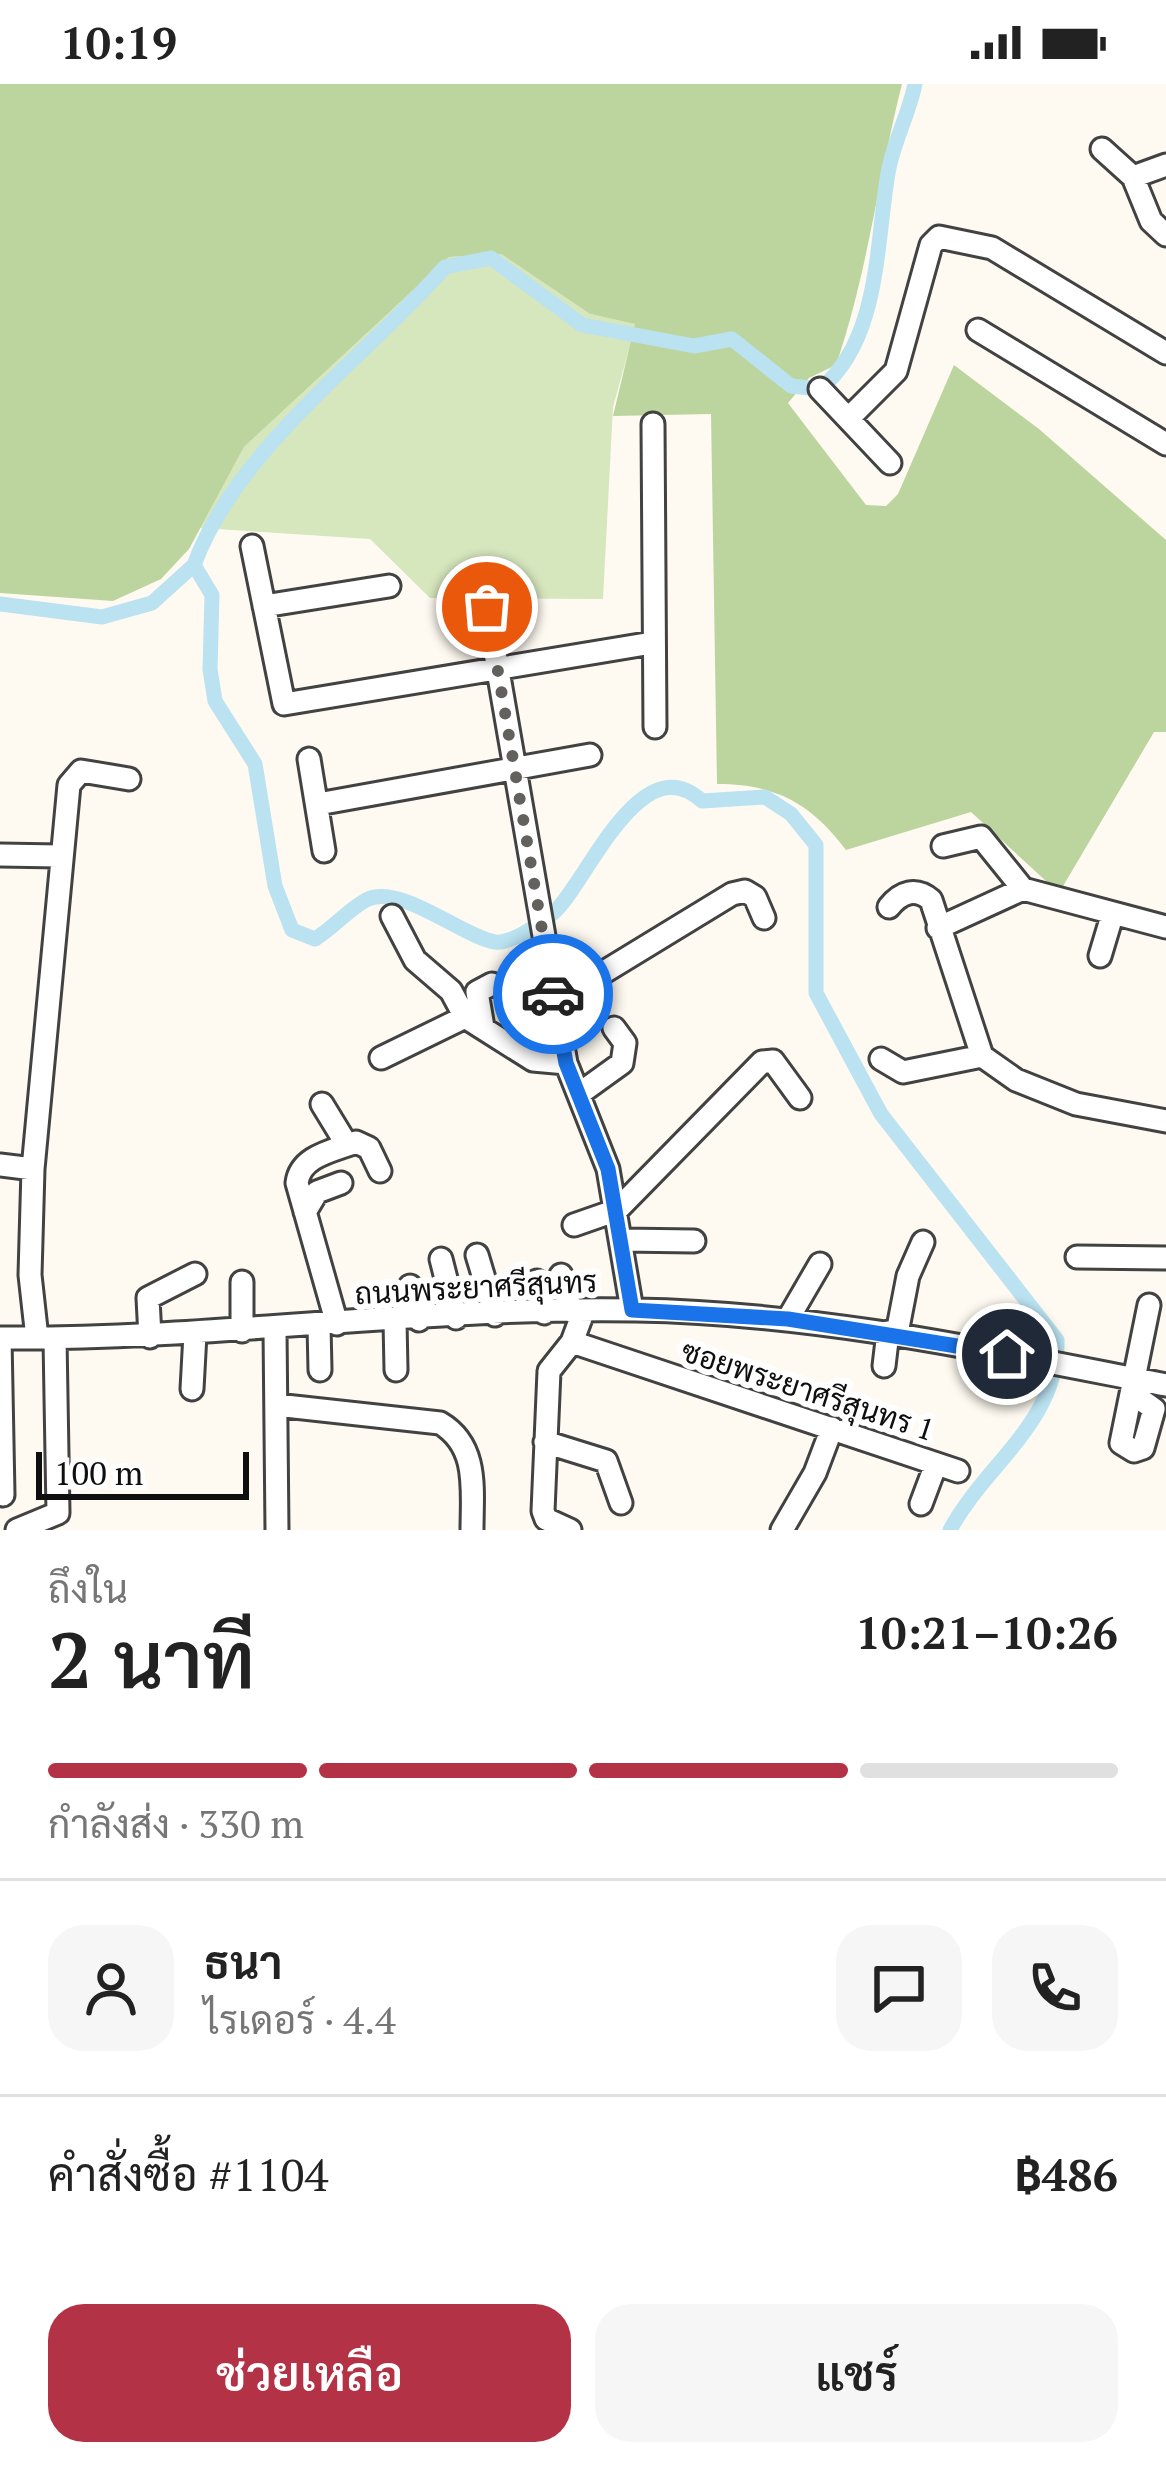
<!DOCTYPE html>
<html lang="th">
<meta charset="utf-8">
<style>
body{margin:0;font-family:"PT Serif",Sarabun,serif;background:#f6f6f6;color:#222;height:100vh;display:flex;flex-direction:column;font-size:45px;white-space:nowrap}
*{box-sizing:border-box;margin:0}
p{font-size:39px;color:#767676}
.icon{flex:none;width:66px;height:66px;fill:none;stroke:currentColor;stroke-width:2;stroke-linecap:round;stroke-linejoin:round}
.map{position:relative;height:1446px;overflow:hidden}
.drawer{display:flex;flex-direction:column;background:#fff;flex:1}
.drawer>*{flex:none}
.scale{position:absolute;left:36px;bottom:30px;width:213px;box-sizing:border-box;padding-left:12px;border:6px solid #0f0f0f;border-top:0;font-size:33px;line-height:42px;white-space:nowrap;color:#0f0f0f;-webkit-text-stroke:9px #fff;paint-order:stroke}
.pin{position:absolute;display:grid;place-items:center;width:102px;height:102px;color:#fff;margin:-51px;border:6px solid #fff;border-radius:50%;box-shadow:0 3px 12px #0007}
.courier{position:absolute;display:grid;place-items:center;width:120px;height:120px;margin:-60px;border:9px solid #1a73e8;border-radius:50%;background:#fff;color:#222;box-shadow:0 3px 15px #0007}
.head em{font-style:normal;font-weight:600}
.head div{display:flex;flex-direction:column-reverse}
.head{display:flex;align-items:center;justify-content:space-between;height:204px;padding:0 48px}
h1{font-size:78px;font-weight:600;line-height:90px}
.bar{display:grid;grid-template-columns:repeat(4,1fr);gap:18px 12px;align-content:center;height:144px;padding:0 48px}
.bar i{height:15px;border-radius:9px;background:#e0e0e0}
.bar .selected{background:#b33246}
.bar p{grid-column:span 4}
.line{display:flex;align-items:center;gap:30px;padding:0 48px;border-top:3px solid #e0e0e0}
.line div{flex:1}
.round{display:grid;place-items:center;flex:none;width:126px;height:126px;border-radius:36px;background:#f6f6f6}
.primary-button{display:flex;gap:24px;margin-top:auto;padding:24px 48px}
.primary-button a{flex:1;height:138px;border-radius:36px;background:#b33246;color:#fff;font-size:48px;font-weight:600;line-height:138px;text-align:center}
.primary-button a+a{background:#f6f6f6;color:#222}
.status{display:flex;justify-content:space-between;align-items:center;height:84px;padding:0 60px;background:#fff;direction:ltr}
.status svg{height:33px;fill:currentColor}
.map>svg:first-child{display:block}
</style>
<div class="status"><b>10:19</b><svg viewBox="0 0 49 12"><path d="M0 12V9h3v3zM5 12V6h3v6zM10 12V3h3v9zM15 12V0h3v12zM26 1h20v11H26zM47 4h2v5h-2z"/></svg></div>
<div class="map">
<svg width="1166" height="1446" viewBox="0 0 1166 1446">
<rect width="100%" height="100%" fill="#fefaf1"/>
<!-- green -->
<path fill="#d6e6bd" d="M 501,170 L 590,230 L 636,240 L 613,323 L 603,515 L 430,514 L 370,455 L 200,444 L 244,363 L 449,173 Z"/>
<!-- forest -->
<path fill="#bcd59e" d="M 0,0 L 902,0 C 878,94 868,188 836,281 L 809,294 L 788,319 L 866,421 L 886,422 L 898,410 L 954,281 L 1039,345 L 1166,456 L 1166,648 L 1154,648 L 1059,809 L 971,728 L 846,766 C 811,719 775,700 717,700 L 711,330 L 613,332 L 635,240 L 590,230 L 501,170 L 449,173 L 244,363 L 189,465 L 161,495 L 113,517 L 0,509 Z"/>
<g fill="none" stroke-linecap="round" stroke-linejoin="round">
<!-- canal -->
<path stroke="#bae2f1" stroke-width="15" d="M 915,0 C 909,30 893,59 888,89 C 876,159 880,257 820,305 L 791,302 L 732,255 L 694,262 L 582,241 L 491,174 L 445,183 C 363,276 237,364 194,481 L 212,511 L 210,585 L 215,617 L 255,680 L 275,802 L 292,846 L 315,855 C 333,844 348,826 366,816 C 398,798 463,853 495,858 C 511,860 540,840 552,830 C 585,804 639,659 702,717 L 765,713 L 791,730 L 816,761 L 816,909 L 881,1030 L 1057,1256 C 1059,1338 985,1380 950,1446
M 0,520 L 102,533 L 152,519 L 194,481"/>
<!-- minor casing -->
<g stroke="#424242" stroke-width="27">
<path id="minor" d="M 1102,65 L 1133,93
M 1166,81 L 1133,93 L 1151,137 L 1166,151
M 978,246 L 1166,360
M 820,305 L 890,379
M 849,334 L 896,287 L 931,161 L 939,153 L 992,164 L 1166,269
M 653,340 L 655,643
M 252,462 L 284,620 L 652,559
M 264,522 L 389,502
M 487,523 L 566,979 L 608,1085 L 632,1226
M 309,675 L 324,767
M 318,720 L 590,671
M 943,762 L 981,753 L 1023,805
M 0,771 L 59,772
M 889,823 C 901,808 916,803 931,816 L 982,972 L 1016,996 L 1076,1020 L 1166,1037
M 392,832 L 415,876 L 451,907 L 465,933
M 938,844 L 1023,805 L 1166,843
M 1100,872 L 1112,832
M 555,918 L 732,810 L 745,807 L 755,813 L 764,834
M 483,943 L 477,908 L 492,900
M 381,974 L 465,933 L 533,976 L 566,979
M 881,975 L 903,988 L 982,972
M 579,1010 L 622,979 L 625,959 L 614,944
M 322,1020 L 347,1061
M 0,1081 L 33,1085
M 305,1128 L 317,1108 L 341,1099
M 574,1141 L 617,1126 L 762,978 L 773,977 L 800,1014
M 622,1156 L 694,1157
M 477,1171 L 495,1231
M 1077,1173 L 1166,1174
M 441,1175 L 456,1234
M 561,1191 L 571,1227
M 537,1197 L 544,1229
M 410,1202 L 419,1236
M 788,1235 L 820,1180
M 395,1237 L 396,1286
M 337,1240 L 297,1099 C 300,1072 333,1067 356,1058 L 369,1064 L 380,1087
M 319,1242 L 320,1286
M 275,1245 L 277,1446
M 242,1247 L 242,1198
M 897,1249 L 908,1192 L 923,1158
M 150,1253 L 148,1214 L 195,1190
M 0,1254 C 212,1256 424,1222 636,1226 C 816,1229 990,1267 1166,1301
M 0,1254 L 3,1411
M 37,1254 L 30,1191 L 33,1085 L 69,701 L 81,687 L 129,695
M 572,1258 L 958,1387
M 884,1282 L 888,1248
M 192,1305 L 195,1250
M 1133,1310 L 1154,1325 L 1143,1364 L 1134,1367 L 1121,1359 L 1149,1221
M 276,1321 L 440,1339 C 479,1362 472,1406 472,1446
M 545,1358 L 606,1377 L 621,1419
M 921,1420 L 936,1380
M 17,1446 L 58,1429 L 55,1255
M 570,1446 L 546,1435 L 543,1427 L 549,1287 L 572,1258 L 584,1226
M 782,1446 L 815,1389 L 832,1344"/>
</g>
<!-- minor -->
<use href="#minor" stroke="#fff" stroke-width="21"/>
</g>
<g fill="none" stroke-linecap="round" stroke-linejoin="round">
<!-- done -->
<path stroke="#63615e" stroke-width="12" stroke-dasharray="0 21.6" d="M 487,523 L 553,910"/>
<!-- route -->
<path stroke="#1a73e8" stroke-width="15" d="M 553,910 L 566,979 L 608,1085 L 632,1226 L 788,1235 L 1007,1270"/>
</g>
<g text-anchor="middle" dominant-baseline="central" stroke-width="12" stroke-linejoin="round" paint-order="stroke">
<!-- street labels -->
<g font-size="30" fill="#0f0f0f" stroke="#fff">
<text transform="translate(476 1203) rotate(-3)">ถนนพระยาศรีสุนทร</text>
<text transform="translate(808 1306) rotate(18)">ซอยพระยาศรีสุนทร 1</text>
</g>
</g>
</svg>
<div class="scale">100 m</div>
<div class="pin" style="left:487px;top:523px;background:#ea580c"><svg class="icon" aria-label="bag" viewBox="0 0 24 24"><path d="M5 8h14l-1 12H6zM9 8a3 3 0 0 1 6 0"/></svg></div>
<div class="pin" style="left:1007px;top:1270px;background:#1f2937"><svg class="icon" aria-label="home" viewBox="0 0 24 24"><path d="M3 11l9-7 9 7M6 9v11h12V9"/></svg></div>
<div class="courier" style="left:553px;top:910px"><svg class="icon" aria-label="car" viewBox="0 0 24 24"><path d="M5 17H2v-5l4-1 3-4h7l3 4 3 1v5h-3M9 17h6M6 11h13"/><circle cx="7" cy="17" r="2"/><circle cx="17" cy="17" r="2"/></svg></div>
</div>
<section class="drawer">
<div class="head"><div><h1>2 นาที</h1><p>ถึงใน</p></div><em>10:21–10:26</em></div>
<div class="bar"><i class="selected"></i><i class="selected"></i><i class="selected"></i><i></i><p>กำลังส่ง · 330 m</p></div>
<div class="line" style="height:216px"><a class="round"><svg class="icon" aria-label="person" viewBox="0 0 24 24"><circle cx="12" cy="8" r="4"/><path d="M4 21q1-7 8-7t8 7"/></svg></a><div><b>ธนา</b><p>ไรเดอร์ · 4.4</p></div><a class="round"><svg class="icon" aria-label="chat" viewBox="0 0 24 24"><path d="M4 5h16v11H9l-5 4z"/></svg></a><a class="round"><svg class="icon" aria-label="phone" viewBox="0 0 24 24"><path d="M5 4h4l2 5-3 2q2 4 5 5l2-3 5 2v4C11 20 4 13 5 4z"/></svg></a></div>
<div class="line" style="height:156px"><div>คำสั่งซื้อ #1104</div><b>฿486</b></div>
<div class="primary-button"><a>ช่วยเหลือ</a><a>แชร์</a></div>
</section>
